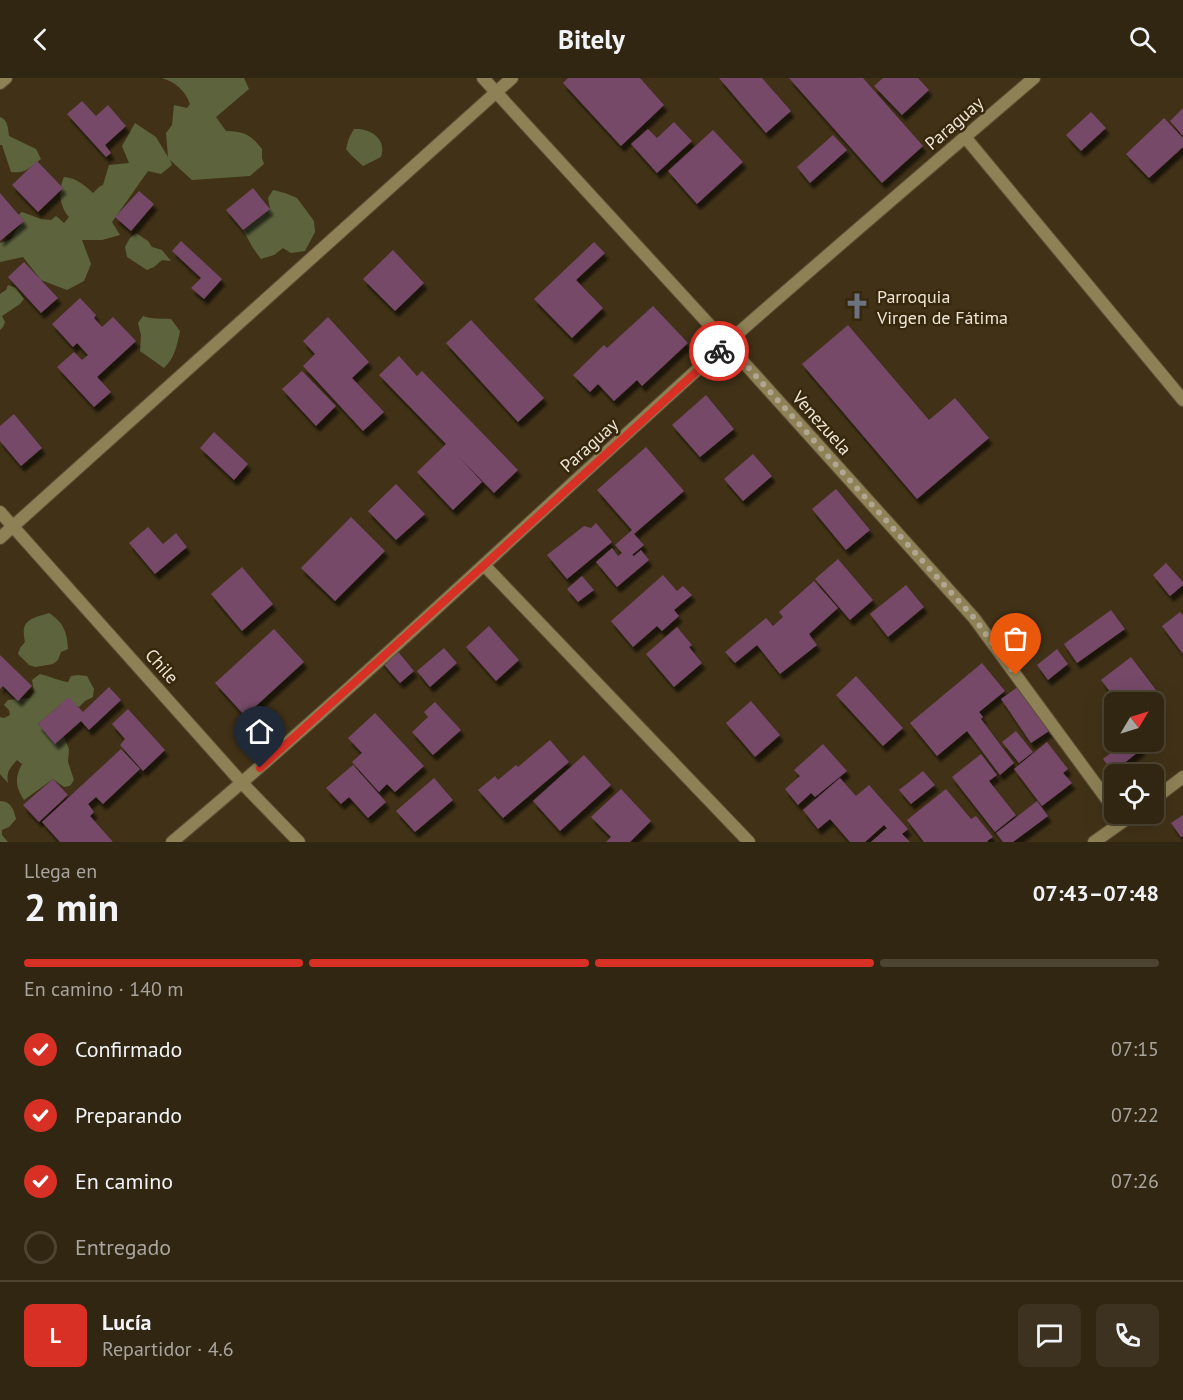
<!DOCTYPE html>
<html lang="es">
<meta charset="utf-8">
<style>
body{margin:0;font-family:"PT Sans",sans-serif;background:#3d321f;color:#f1f3f6;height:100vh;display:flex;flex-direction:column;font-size:22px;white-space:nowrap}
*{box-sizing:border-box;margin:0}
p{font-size:20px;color:#a8a59f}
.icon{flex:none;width:33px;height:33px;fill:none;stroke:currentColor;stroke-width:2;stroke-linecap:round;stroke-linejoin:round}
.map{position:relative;height:764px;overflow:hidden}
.drawer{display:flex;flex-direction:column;background:#312611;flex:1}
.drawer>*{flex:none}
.needle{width:39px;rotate:52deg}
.fabs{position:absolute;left:1104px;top:614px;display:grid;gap:12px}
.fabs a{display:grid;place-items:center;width:60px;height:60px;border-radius:9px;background:#312611;box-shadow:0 6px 24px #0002,0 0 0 2px #4c4331;font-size:30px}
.pin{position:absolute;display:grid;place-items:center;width:51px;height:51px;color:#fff;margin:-62px -26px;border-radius:50% 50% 50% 0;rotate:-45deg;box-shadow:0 0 6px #0007}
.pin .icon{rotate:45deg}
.courier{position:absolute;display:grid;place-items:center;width:60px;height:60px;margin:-30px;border:4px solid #d93025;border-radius:50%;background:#fff;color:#222;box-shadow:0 2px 8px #0007}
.overview em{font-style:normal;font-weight:700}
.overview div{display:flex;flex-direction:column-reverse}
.overview{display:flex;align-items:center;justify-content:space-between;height:102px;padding:0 24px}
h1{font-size:39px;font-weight:700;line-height:45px}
.bar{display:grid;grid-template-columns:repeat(4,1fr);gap:9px 6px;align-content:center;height:72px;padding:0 24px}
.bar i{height:8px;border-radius:4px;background:#4c4331}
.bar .current{background:#d93025}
.bar p{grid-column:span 4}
.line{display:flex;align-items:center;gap:15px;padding:0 24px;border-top:2px solid #4c4331}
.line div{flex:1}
.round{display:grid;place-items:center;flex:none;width:63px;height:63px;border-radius:9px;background:#3d321f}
ol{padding:0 24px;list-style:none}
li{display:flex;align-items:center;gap:18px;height:66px}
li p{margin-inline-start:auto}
li .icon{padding:6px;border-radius:50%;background:#d93025;color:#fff;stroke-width:4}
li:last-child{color:#a8a59f}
li i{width:33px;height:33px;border:3px solid #4c4331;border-radius:50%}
header{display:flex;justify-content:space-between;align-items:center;height:78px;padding:0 24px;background:#312611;font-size:27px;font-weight:700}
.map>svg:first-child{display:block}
</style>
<header><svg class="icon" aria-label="back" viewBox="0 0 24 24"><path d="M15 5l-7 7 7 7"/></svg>Bitely<svg class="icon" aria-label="search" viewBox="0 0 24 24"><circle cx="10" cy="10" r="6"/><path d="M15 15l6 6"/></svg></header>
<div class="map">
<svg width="1183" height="764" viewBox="0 0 1183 764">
<defs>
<filter id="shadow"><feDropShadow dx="3.5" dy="6" stdDeviation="1.5" flood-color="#0009"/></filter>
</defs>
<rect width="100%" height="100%" fill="#413217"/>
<!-- green -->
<path fill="#5d643d" d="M 162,0 L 244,0 L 249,11 L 216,39 L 226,53 C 245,54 250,56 262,71 L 262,80 L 264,86 L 250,98 L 192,102 L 170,82 L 172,87 L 161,96 L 148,93 L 112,144 L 120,157 L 102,162 L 82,162 L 91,186 L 84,203 L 67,212 L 41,202 L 23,179 L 0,184 L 0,165 L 11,161 L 21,145 L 18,137 L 22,134 L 41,141 L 51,142 L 56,138 L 64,145 L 69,139 C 59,128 58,112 64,99 C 77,100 84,107 93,115 L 99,109 L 103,107 L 109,87 L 129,85 L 122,68 L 135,45 L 156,59 L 168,79 L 166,55 L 172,47 L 174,27 L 187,30 L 190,26 C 185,12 175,4 162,0 Z
M 0,39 C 8,42 8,50 9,58 L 36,71 L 41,81 C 29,89 27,96 11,94 L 2,67 L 0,67 Z
M 354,51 C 371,50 387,61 381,79 L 363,88 L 351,77 L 346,71 L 349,60 Z
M 273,112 L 285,115 L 297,120 L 314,143 L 315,154 L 305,173 L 291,175 L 283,170 L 274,177 L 261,181 L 253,170 L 243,152 L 270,131 L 268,120 Z
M 136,155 L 148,163 L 152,169 L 162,172 L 171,183 L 162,182 L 154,189 L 147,192 L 127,179 L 125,169 L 130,160 Z
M 8,207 L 16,210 L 24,221 L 20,226 L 2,238 L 5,244 L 3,249 L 0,252 L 0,216 L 6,212 Z
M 143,238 C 153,242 161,240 171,241 L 180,253 C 177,267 175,280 164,290 L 140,273 L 141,257 L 138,245 Z
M 49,535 C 64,545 67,554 68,571 L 61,574 L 58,582 L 53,586 L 35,589 L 29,587 L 18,576 L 20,570 L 25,564 C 20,542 30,541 49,535 Z
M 40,596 C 50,598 58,603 68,604 L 71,598 L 78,597 L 87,598 L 94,611 L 93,619 L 85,623 L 79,629 L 69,624 L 60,627 L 38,646 L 55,666 L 64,659 L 69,671 L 68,684 L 74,702 L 70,708 L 64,709 L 53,701 L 24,722 C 16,709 14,701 22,686 L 17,682 C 10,690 6,694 8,705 L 0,696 L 0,639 L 4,640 L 10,637 L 9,632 L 4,627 L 8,622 L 30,620 L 34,613 L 32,602 Z
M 0,723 C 11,723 14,732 16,741 L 9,749 L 2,752 L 2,757 L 8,764 L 0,764 Z"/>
<!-- building -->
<path fill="#764869" filter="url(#shadow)" d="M 568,0 L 640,0 L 664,27 L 621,68 L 563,5 Z
M 719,0 L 762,0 L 791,33 L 766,55 Z
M 789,0 L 863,0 L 923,68 L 882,105 Z
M 883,0 L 918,0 L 929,12 L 902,37 L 874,8 Z
M 82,23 L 96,38 L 108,27 L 126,48 L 105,67 L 111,75 L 106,79 L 67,36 Z
M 1183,30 L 1183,58 L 1170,43 Z
M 1091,34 L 1106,50 L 1081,73 L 1066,57 Z
M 1164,40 L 1183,60 L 1183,69 L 1149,100 L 1126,76 Z
M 674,44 L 692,63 L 657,95 L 631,66 L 648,51 L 657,60 Z
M 713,52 L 743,84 L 697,126 L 668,93 Z
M 833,57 L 847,72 L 810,105 L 797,89 Z
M 37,83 L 63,110 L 38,134 L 12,107 Z
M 253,110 L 270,131 L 243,152 L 226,132 Z
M 139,113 L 154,126 L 131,153 L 115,139 Z
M 0,115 L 24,143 L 0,163 Z
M 181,163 L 222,201 L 204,221 L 191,210 L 201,200 L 172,173 Z
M 594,164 L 605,175 L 576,202 L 603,230 L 572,260 L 534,221 Z
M 393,172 L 424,205 L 395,233 L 363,201 Z
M 24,184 L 58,220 L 41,235 L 8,199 Z
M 80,220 L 96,237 L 94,240 L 102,249 L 113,239 L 136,263 L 97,299 L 111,314 L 94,329 L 57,289 L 74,274 L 82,282 L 88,277 L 77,265 L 73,269 L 52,246 Z
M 653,228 L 688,265 L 642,308 L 637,302 L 614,323 L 598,306 L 590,314 L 573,297 L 604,267 L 607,270 Z
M 328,239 L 369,284 L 352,300 L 384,334 L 363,353 L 303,288 L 315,276 L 303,263 Z
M 471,242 L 544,320 L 518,344 L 446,265 Z
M 848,247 L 929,342 L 955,320 L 989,360 L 917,421 L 802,286 Z
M 399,278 L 417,298 L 422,293 L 518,392 L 494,415 L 459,379 L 482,404 L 453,432 L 417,394 L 446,366 L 379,297 Z
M 302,293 L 336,328 L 316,348 L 282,311 Z
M 706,317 L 734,351 L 700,379 L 672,347 Z
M 14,336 L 42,370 L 21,388 L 0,363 L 0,348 Z
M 214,354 L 248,386 L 234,402 L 200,370 Z
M 646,369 L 684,413 L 634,456 L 644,467 L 632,477 L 634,478 L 641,472 L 649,482 L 617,509 L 596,484 L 612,470 L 618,478 L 622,475 L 615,467 L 632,452 L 597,412 Z
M 753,376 L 772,398 L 743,423 L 724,401 Z
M 396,406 L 425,436 L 396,462 L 368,433 Z
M 836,411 L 870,452 L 846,472 L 812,431 Z
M 351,439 L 385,473 L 335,523 L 301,490 Z
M 596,445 L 612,464 L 567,501 L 547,477 L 584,448 L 591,450 Z
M 148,449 L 163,466 L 176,455 L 187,469 L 155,496 L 129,465 Z
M 838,481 L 873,522 L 850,542 L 815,501 Z
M 1166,485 L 1183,504 L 1183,507 L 1170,518 L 1153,497 Z
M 242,489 L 273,526 L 242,553 L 211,516 Z
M 663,497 L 677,513 L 683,508 L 692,517 L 674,532 L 679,538 L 662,553 L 657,548 L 633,569 L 611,543 Z
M 582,498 L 594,512 L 578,524 L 567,511 Z
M 814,503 L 838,530 L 809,556 L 817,567 L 780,596 L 757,567 L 735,585 L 725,574 L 766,540 L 773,548 L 783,539 L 779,534 Z
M 906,507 L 924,529 L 888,559 L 870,536 Z
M 1111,532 L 1125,551 L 1077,585 L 1064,566 Z
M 1180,534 L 1183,537 L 1183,576 L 1162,548 Z
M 489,548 L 519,582 L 496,603 L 466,569 Z
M 677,549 L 692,567 L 689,569 L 702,585 L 674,609 L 646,576 Z
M 274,551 L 304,584 L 245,638 L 215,605 Z
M 395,570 L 414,593 L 400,605 L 380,582 Z
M 444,570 L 457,585 L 430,609 L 417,593 Z
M 1057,571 L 1068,586 L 1048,602 L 1037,587 Z
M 0,577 L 32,608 L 18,623 L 3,608 L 0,611 Z
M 1131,579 L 1159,616 L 1149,624 L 1118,624 L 1101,602 Z
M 982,585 L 1005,613 L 979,634 L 983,639 L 981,641 L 1014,685 L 1000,697 L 967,653 L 937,678 L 910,645 Z
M 856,598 L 903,650 L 883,668 L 836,617 Z
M 1019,608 L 1049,653 L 1031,665 L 1001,621 Z
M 109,609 L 121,622 L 89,652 L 81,643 L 55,666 L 38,646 L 69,619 L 83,634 Z
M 751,623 L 780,657 L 755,679 L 726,645 Z
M 435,624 L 461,652 L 433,677 L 412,654 L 428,639 L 424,634 Z
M 128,631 L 165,672 L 143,693 L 120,667 L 125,661 L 112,646 Z
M 375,635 L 424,688 L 395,714 L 387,706 L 379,714 L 352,684 L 362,675 L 348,660 Z
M 1016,653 L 1033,674 L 1019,685 L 1002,664 Z
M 550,662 L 569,684 L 503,740 L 478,712 L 495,698 L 498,702 L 516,687 L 518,689 Z
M 1126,663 L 1135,663 L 1142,671 L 1113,694 L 1103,681 Z
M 1047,664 L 1068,691 L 1063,695 L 1072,705 L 1042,728 L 1014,691 Z
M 823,666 L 847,693 L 815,719 L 811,715 L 798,727 L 785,711 L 800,698 L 794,692 Z
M 121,671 L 140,691 L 103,726 L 96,719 L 88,726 L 94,734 L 90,738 L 113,764 L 60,764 L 42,744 Z
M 981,676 L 997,697 L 989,703 L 1016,737 L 995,754 L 952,699 Z
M 584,677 L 611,707 L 560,753 L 533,723 Z
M 353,687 L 386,724 L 368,740 L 349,719 L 341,726 L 326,710 Z
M 923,693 L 935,707 L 911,726 L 899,712 Z
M 434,700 L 453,722 L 415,754 L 396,733 Z
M 840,700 L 856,718 L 869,707 L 908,751 L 902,756 L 910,764 L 871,764 L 887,750 L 884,747 L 865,764 L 850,764 L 830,741 L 818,751 L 803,732 Z
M 53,701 L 68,717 L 39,744 L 23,727 Z
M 621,711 L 651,743 L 630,764 L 606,764 L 611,759 L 591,739 Z
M 946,711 L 971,741 L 976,738 L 993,759 L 987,763 L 988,764 L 924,764 L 907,742 Z
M 1037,723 L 1048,738 L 1013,764 L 1003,764 L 996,755 Z
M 1183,737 L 1183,758 L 1181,759 L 1171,745 Z"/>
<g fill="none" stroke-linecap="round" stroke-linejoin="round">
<!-- street casing -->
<g stroke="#5d4f35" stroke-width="14">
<path id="street" d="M 483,0 L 727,266 L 974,540 L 1114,731
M 0,5 L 6,0
M 965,59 L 1183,322
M 0,434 L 242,705 L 299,764
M 0,460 L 512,0
M 484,487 L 749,764
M 1154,721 L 1183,699
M 172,764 C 363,604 541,431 727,265 C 828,176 931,88 1034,0
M 1094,764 L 1135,735"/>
</g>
<!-- street -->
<use href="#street" stroke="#8e8156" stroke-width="12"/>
</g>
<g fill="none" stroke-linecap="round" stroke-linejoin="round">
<!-- done -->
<path stroke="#b1a692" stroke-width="6" stroke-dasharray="0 10.8" d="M 719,273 L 727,266 L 974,540 L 1016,597"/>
<!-- route -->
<path stroke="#d93025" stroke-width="8" d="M 260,690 L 502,471 L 719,273"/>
</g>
<!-- icons -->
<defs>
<g id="church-bare" transform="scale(2.07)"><path d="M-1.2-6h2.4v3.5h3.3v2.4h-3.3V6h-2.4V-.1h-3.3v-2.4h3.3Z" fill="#6b7280" stroke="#37280d" stroke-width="2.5" paint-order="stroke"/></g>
</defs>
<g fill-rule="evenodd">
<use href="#church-bare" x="857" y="228"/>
</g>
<g text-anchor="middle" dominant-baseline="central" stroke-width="5" stroke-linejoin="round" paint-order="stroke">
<!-- street labels -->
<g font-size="18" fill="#eee5d5" stroke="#37280d">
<text transform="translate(954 45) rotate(-41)">Paraguay</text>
<text transform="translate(822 345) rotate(48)">Venezuela</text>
<text transform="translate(589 367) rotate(-42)">Paraguay</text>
<text transform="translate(162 588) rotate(48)">Chile</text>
</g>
<!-- poi labels -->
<g font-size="18" fill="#eee5d5" stroke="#37280d" text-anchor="start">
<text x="877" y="218">Parroquia<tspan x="877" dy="21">Virgen de Fátima</tspan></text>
</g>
</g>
</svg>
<div class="fabs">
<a><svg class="needle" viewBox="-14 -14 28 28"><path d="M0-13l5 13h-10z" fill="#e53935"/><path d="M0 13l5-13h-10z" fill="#a8a59f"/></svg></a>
<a><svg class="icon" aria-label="locate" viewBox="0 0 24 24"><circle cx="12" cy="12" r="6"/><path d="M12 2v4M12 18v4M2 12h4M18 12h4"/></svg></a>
</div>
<div class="pin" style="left:1016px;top:597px;background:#ea580c"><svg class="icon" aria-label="bag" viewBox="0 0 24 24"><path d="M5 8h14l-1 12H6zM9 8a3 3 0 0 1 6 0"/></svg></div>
<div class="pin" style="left:260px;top:690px;background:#1f2937"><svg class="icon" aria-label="home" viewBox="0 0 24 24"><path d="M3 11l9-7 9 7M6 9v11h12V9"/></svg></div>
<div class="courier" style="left:719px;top:273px"><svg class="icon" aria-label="bike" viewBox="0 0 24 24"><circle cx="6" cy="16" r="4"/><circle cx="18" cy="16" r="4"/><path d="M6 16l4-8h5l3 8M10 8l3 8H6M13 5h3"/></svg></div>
</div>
<section class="drawer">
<div class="overview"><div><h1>2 min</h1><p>Llega en</p></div><em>07:43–07:48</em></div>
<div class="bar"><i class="current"></i><i class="current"></i><i class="current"></i><i></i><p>En camino · 140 m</p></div>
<ol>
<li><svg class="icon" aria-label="check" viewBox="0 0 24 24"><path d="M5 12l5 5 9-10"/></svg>Confirmado<p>07:15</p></li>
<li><svg class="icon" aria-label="check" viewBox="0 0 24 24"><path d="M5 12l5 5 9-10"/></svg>Preparando<p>07:22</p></li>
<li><svg class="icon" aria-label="check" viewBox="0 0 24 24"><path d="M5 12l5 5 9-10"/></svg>En camino<p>07:26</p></li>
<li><i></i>Entregado</li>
</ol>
<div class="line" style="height:108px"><b class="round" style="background:#d93025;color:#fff">L</b><div><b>Lucía</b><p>Repartidor · 4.6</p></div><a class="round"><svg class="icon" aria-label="chat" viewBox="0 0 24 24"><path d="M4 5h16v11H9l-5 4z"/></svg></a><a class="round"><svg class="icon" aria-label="phone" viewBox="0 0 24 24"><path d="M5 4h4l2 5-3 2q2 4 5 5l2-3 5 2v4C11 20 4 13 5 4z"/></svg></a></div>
</section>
